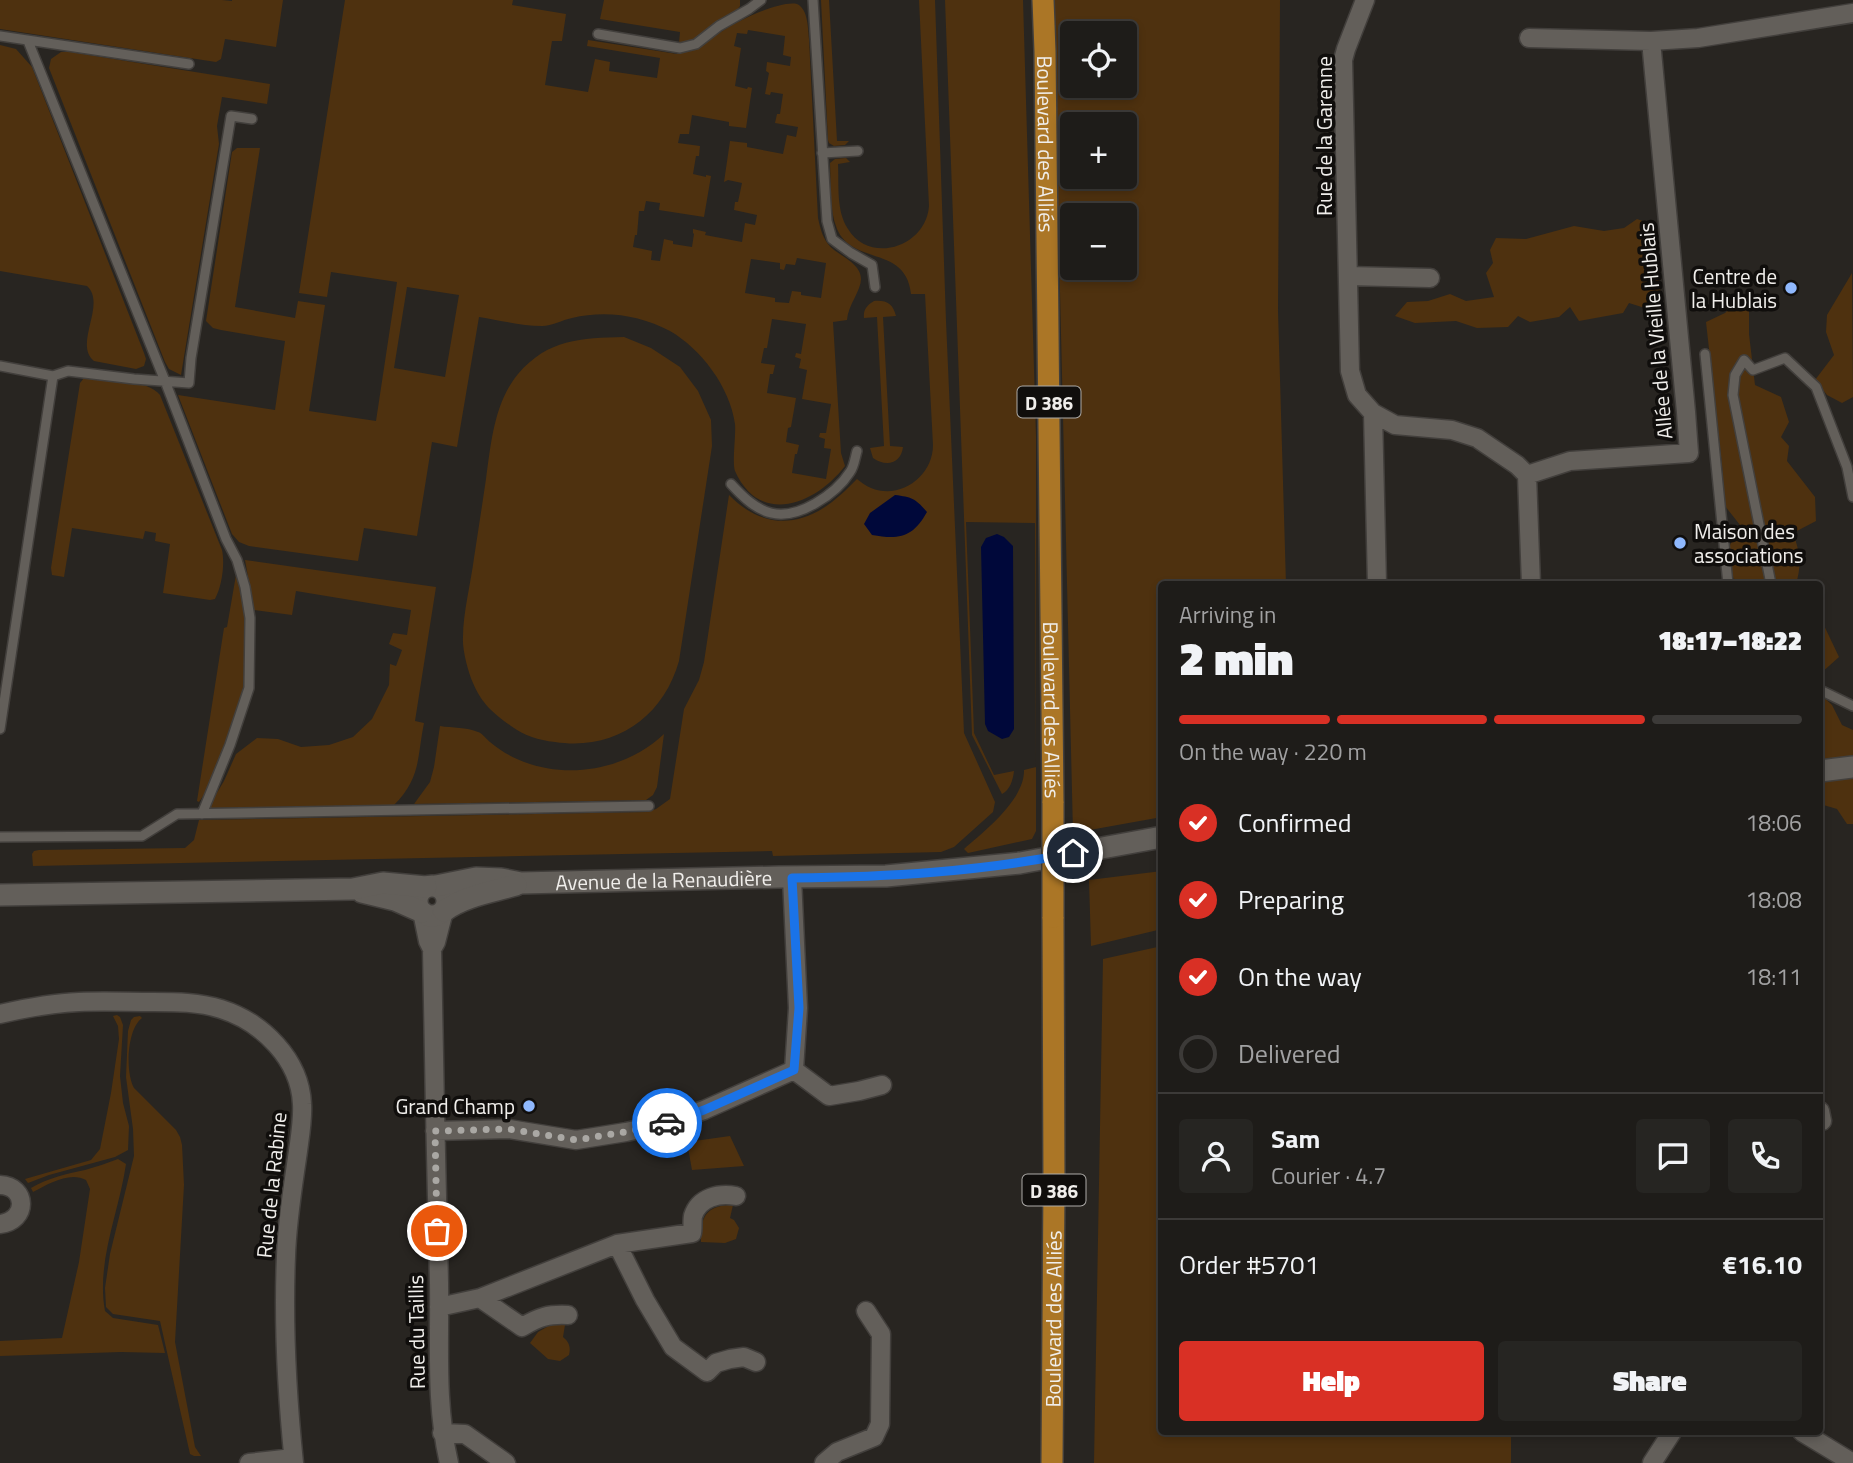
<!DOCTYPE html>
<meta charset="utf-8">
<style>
body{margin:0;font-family:"Titillium Web",sans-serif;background:#262522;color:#f1f3f6;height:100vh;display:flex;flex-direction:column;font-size:26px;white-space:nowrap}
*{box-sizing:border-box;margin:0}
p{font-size:23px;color:#a1a1a2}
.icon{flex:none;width:38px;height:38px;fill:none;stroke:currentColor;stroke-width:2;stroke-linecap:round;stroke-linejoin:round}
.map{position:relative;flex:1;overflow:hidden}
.details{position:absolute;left:1158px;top:581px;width:665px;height:854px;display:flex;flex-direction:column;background:#1e1c19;border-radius:7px;box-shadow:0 4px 10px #0003,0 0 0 2px #3c3a38}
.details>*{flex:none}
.controls{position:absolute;left:1060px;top:21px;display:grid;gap:14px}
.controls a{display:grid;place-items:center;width:77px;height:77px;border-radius:7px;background:#1e1c19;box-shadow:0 4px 10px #0003,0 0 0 2px #3c3a38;font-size:35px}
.pin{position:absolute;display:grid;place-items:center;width:60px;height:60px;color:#fff;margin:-30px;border:4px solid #fff;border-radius:50%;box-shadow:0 2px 7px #0007}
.courier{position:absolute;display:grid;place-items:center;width:70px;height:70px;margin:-35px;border:5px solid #1a73e8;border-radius:50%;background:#fff;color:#222;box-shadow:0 2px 9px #0007}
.head em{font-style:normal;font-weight:800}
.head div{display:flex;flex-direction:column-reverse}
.head{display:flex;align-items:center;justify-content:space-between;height:119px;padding:0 21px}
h1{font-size:46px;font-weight:800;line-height:52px}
.bar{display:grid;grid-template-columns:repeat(4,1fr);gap:10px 7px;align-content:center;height:84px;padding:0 21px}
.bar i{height:9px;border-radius:5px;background:#3c3a38}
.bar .current{background:#d93025}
.bar p{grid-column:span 4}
.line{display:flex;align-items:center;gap:18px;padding:0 21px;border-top:2px solid #3c3a38}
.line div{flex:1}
.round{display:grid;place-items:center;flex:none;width:74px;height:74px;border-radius:7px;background:#262522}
ol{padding:0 21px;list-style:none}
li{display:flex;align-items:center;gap:21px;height:77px}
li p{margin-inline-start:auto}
li .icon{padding:7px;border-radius:50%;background:#d93025;color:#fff;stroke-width:4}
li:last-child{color:#a1a1a2}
li i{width:38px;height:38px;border:4px solid #3c3a38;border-radius:50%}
.cta{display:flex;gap:14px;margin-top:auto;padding:14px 21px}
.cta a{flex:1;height:80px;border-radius:7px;background:#d93025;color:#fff;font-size:28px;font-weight:800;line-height:80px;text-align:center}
.cta a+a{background:#262522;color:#f1f3f6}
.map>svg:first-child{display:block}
</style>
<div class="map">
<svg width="1853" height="1463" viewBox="0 0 1853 1463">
<rect width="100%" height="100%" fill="#282521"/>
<!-- green -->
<path fill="#4e310f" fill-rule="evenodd" d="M 0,0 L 222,0 L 232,1 L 232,0 L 283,0 L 276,47 L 225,39 L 221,59 L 216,62 L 0,29 Z
M 345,0 L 513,0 L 512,5 L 566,14 L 562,41 L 552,41 L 545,85 L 588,92 L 595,59 L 610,62 L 609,71 L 657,78 L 660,58 L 587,46 L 588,40 L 677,54 L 678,52 C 683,52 688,52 694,50 C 704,46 712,37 721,32 C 735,22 780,0 797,4 C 808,9 808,28 809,39 L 818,218 C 820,227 822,236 828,244 C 836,255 861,262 861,279 C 861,291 848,305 847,320 L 833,322 L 841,453 L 845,466 C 816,504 760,527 735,471 C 732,463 736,436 735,424 C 730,387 701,349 670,331 C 640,315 605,310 572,318 C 562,320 552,326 542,326 C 521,326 499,320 479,317 L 457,447 L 432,442 L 417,536 L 364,528 L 358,561 L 249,546 L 239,542 L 232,534 L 178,395 L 275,410 L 285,341 L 221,330 L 213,328 L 206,321 L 232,152 L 237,148 L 260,148 L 235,307 L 295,318 L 298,301 L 325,305 L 309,411 L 376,421 L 397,282 L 331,272 L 327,297 L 299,293 ZM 748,30 L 785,36 L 783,55 L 791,57 L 790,66 L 767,62 L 766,71 L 769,73 L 765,94 L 770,95 L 771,92 L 783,94 L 780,114 L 777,114 L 775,123 L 798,127 L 796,137 L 787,135 L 783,154 L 747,147 L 747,143 L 730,141 L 724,182 L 728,180 L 742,183 L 738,202 L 735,202 L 734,210 L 757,215 L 755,225 L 745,223 L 742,242 L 705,235 L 706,232 L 693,229 L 693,233 L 694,234 L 692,247 L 673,244 L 673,241 L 664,239 L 660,261 L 651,260 L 652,251 L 633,247 L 635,235 L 637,235 L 639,211 L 644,211 L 646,201 L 660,203 L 659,210 L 704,217 L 711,176 L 706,175 L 706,177 L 693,174 L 696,156 L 699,156 L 700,146 L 678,143 L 680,134 L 689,134 L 692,115 L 729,122 L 729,126 L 746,128 L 752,88 L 748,87 L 747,89 L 735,86 L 741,48 L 734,46 L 737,33 L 747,34 ZM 797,258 L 826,263 L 821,298 L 801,295 L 801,292 L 792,291 L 789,303 L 775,302 L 775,298 L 745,293 L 751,259 L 780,263 L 780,269 L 784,270 L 786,264 L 795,265 ZM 407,287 L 459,295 L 445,377 L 394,368 ZM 772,319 L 806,324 L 801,354 L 796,353 L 795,357 L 801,359 L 799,368 L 807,370 L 802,399 L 831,404 L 826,433 L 820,433 L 819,437 L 825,439 L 824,448 L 831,449 L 826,479 L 792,473 L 795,454 L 797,454 L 799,445 L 786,442 L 788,428 L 791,427 L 796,398 L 767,393 L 770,374 L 773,374 L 775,365 L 761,363 L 764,348 L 767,348 Z
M 604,0 L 740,0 L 740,6 L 737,10 L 712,25 L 690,43 L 679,43 L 680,32 L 600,19 Z
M 821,0 L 829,0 L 837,141 L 849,141 L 845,145 L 834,146 L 829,143 L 828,140 Z
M 919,0 L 935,0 L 946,321 L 964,733 L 995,802 L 993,812 L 954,847 L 941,852 L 773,856 L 772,851 L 33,866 L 32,854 L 34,851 L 39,850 L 185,848 L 194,840 L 199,820 L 647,812 L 656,809 L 670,799 L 684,709 L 699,680 L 704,662 L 729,495 C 760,527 797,529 832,502 C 841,495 849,487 857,479 C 861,482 866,486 871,488 C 901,500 933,476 933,445 L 925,294 L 911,294 C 906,245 853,266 837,229 C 829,209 831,184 830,163 L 835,159 L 846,158 L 850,162 L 838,164 C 839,185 836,211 848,229 C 870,265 926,247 929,206 Z
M 945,0 L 1023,0 L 1036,436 L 1036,831 L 1032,839 L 968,853 L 964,849 C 985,831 1025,799 1024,770 L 1036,767 L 1035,523 L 966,522 L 974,733 L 994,775 L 1014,771 C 1013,780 1010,790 1002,794 L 972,735 Z
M 1053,0 L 1280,0 L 1278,311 L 1286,584 L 1162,584 L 1162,817 L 1073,833 ZM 1073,33 L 1125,33 L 1125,86 L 1073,86 ZM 1073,124 L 1125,124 L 1125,177 L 1073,177 ZM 1073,215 L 1125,215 L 1125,268 L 1073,268 Z
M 0,45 L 16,49 L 32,67 L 144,353 L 146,359 L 144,366 L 136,369 L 94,361 C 73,344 107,304 87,286 L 0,271 Z
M 61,52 L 70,52 L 270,84 L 267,104 L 222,97 L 217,126 L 219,144 L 181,375 L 169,369 L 165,362 L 49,68 L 51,59 Z
M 1637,219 L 1657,226 L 1650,245 L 1656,259 L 1661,296 L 1651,310 L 1629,303 L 1623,313 L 1579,321 L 1570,307 L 1559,317 L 1530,322 L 1518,316 L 1508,327 L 1477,328 L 1456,321 L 1415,323 L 1395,316 L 1407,302 L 1428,301 L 1450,294 L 1466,301 L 1494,297 L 1486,273 L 1493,263 L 1490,250 L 1496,238 L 1526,239 L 1574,226 L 1604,231 L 1624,228 Z
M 1852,273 L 1853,397 L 1842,403 L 1827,395 L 1815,380 L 1834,355 L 1826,332 L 1827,315 Z
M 1739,300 L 1749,304 L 1749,334 L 1755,385 L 1781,397 L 1789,422 L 1781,437 L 1789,446 L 1787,461 L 1815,497 L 1816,521 L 1793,533 C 1800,553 1802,563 1796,584 L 1738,584 L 1732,576 L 1728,549 L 1740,525 L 1725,506 L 1722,465 L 1706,322 L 1725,313 Z
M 874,301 C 887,300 893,304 896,316 L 883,317 L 890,446 L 903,447 C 901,464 886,467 873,458 L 870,448 L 884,446 L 877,317 L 864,318 C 863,310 867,305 874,301 Z
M 624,337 L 651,348 L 680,367 L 698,391 L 711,420 L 712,446 L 679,661 C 663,718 614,751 555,742 C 538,740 525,736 511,726 C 493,713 482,704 473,683 C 468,672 462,649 463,637 C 463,613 471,582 474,558 C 478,532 482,506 486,479 C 491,444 494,403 518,374 C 548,339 581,338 624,337 Z
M 92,377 C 111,380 148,380 160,395 L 222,550 C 225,564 222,586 215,599 L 210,600 L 163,593 L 170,544 L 155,541 L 156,533 L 145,531 L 143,539 L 72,528 L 64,577 L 52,575 L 51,568 L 80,383 L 84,378 Z
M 245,560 L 436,587 L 415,721 L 424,723 C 417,758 421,778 394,805 L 211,808 L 209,806 L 224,781 L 236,754 L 257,738 L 278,739 L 301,747 L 329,745 L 353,737 L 372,719 L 389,685 L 390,664 L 396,666 L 402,650 L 389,644 L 393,633 L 407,635 L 411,610 L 296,591 L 292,615 L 254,610 Z
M 236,575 C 250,614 249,663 240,703 C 238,715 233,727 229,739 C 221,761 213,783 199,802 L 197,801 L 224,628 L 227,627 Z
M 1820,617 L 1839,657 L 1820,674 Z
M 1820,694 L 1832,705 L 1842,725 L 1853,730 L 1853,824 L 1847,824 L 1837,809 L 1820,804 Z
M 440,726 C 452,728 467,727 478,732 C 482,733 486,739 490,742 C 498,749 508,755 517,759 C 566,781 626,770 664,734 L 657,787 L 653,795 L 646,800 L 414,804 L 430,782 L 434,767 Z
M 1162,871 L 1162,929 L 1091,946 L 1089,880 Z
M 1162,946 L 1162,1432 L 1511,1432 L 1511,1463 L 1094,1463 L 1103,959 Z
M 117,1015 L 120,1017 L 123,1025 L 120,1076 L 123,1103 L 129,1126 L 128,1150 L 115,1157 L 49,1175 L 28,1183 L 25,1179 L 91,1160 L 100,1149 L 111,1093 L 119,1039 L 118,1026 L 113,1016 Z
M 140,1016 L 142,1018 C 127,1029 125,1072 134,1088 L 176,1130 L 180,1137 L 182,1145 L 184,1185 L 175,1342 L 195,1447 L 201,1456 L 194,1456 L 190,1454 L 160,1321 L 113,1314 L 106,1307 L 105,1288 L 110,1254 L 134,1156 L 133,1129 L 126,1077 L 128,1031 L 131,1020 L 134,1017 Z
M 730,1136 L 744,1166 L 692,1170 L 687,1142 Z
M 118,1159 L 126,1164 C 119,1213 96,1261 105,1311 L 113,1318 L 158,1325 L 165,1353 L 121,1352 L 0,1356 L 0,1341 L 62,1338 L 79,1262 L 90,1189 L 86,1180 C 70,1171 48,1184 33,1192 L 31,1188 C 48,1178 66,1174 85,1170 C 96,1167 107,1163 118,1159 Z
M 733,1205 L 730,1218 L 734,1220 L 739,1228 L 736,1239 L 725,1243 L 701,1242 C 700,1217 706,1205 733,1205 Z
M 552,1324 L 565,1325 L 563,1337 C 569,1342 571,1347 569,1355 L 560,1361 L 548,1359 L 530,1343 L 538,1332 Z"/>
<!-- water -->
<path fill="#00083a" d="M 895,495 C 912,497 916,499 927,512 C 913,537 900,540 872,535 L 864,524 L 870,513 Z
M 997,534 L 1004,537 L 1013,546 L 1014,729 L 1009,737 L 1002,739 L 988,731 L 985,724 L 981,547 L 986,538 Z"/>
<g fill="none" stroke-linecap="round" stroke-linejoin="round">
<!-- service casing -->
<g stroke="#423f3c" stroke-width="12">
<path id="service" d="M 813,0 L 827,221 L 832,239 L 851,253 L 872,265 L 875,287
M 598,34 L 680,48 L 696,44 L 719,26 L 749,9 L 761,0
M 0,36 L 189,64
M 28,41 L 165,381 L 226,539 L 237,560 L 245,587 L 250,618 L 249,688 L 230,745 L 202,814
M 822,153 L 858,151
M 1705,354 L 1728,584
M 0,366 L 53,376 L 68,371 L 134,379 L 189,383 L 191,358 L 231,116 L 252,119
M 731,484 C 742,496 755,509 771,513 C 798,520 836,494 850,472 C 854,467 855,458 857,451
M 1771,584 L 1733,395 L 1735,375 L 1744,360 L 1753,370 L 1785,358 L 1816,387 L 1847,467 L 1853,497
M 1820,690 L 1853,706
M 0,729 L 53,376
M 0,837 L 142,836 L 177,814 L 649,806"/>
</g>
<!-- minor casing -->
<g stroke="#423f3c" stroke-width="21">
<path id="minor" d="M 1365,0 L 1346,49 L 1343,60 L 1350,371 L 1357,395 L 1373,413 L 1395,425 L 1452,430 L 1477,438 L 1517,465 L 1527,475 L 1531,584
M 1651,41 L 1698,38 L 1853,13
M 1348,276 L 1430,278
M 1373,413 L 1377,584
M 1527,475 L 1570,461 L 1689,453 L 1686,412 L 1651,41 L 1529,38
M 422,912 L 428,941 L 432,949 L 436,942 L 444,911
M 432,949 C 434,1060 436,1172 439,1283 C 440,1344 435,1403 449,1463
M 0,1014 C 26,1008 52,1003 79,1002 C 103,1001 128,1002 153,1002 C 176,1002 199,1002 221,1009 C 262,1022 300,1059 302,1104 C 303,1119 300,1136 298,1151 C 293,1186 287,1221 286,1256 C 283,1325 287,1395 294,1463
M 794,1070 L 829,1096 L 859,1091 L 882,1085
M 1820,1111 L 1822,1121
M 435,1131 L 509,1129 L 576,1140 L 626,1132 L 667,1123 L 704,1110 L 794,1070 L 798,1008 L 792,878
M 0,1185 C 28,1186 28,1221 0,1224
M 617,1244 L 645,1300 L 673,1347 L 707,1372 L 716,1363 L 730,1359 L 744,1357 L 756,1362
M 480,1298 L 522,1327 C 539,1317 548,1314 568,1315
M 439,1307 L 480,1298 L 617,1244 L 692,1233 C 693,1228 692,1221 693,1216 C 699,1197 719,1193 736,1196
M 1802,1432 L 1853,1463
M 442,1433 L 465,1434 L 506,1463
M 249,1463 L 293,1458
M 824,1463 L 837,1452 L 874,1437 L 880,1424 L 881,1334 L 866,1311
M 1652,1463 L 1672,1432"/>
</g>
<!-- tertiary casing -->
<g stroke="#423f3c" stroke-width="24">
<g id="tertiary">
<path d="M 1820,771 L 1853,767"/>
<circle cx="432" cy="901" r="15"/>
<path id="s1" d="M 436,886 L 476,878 L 501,879 L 521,883 L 779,877 L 886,876 L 1020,863 L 1162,837"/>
<path d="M 362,892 L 395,900 L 422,912"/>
<path d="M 0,895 L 353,889 L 383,883 L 426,887"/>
<path d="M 444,911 C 464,896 492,892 516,885"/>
</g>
</g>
<!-- primary casing -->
<g stroke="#423f3c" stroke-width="24">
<g id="primary">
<path id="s2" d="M 1043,0 L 1045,51 L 1053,803"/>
<path id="s3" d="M 1052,1463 L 1054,1185 L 1053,917"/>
</g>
</g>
<!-- service -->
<use href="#service" stroke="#635f5a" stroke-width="9"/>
<!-- minor -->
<use href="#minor" stroke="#635f5a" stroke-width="18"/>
<!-- tertiary -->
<use href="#tertiary" stroke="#635f5a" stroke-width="21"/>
<!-- primary -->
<use href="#primary" stroke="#ab7626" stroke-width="21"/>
<!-- primary-bridge casing -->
<g stroke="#423f3c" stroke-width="24" stroke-linecap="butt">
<path id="primary-bridge" d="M 1053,803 L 1053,917"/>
</g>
<!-- primary-bridge -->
<use href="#primary-bridge" stroke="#ab7626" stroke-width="21"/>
</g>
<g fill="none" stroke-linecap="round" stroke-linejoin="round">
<!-- done -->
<path stroke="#aaa8a4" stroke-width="7" stroke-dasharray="0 12.6" d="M 437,1231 L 435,1131 L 509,1129 L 576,1140 L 625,1132 L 667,1123"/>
<!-- route -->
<path stroke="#1a73e8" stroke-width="9" d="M 667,1123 L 704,1110 L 794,1070 L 799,1008 L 792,878 C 888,877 979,872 1073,853"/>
</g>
<!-- markers -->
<g fill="#8fb8fd" stroke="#100e0c" stroke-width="2.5">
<circle cx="1791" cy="288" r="7"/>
<circle cx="1680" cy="543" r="7"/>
<circle cx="529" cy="1106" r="7"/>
</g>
<g text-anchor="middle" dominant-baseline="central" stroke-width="7" stroke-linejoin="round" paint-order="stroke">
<!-- shield labels -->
<g fill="#100e0c" stroke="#adaba8" stroke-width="2">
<rect x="1017.5" y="386.5" width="63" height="31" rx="5"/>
<rect x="1022.5" y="1174.5" width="63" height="31" rx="5"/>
</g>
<g font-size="19" font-weight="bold" fill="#f0eeeb">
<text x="1049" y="402">D 386</text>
<text x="1054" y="1190">D 386</text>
</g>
<!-- street labels -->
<g font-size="21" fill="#f0eeeb" stroke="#100e0c">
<text transform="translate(1324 136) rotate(-90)">Rue de la Garenne</text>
<text stroke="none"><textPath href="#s2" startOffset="144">Boulevard des Alliés</textPath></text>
<text transform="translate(1655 331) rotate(-95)">Allée de la Vieille Hublais</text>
<text stroke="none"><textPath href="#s2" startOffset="710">Boulevard des Alliés</textPath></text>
<text stroke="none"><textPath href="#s1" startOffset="229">Avenue de la Renaudière</textPath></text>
<text transform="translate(271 1185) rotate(-84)">Rue de la Rabine</text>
<text stroke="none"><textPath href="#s3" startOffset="144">Boulevard des Alliés</textPath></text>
<text transform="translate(416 1332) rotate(-91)">Rue du Taillis</text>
</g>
<!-- poi labels -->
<g font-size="21" fill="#f0eeeb" stroke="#100e0c" text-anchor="end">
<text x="1777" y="276">Centre de<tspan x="1777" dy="24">la Hublais</tspan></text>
<text x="1694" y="531" text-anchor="start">Maison des<tspan x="1694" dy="24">associations</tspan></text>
<text x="515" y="1106">Grand Champ</text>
</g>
</g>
</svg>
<div class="controls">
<a><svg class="icon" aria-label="locate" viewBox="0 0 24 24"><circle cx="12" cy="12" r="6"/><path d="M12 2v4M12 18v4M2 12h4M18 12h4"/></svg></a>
<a>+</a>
<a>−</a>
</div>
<div class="pin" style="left:437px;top:1231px;background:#ea580c"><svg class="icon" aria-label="bag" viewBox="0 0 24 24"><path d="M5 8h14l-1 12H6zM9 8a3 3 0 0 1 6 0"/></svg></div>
<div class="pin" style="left:1073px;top:853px;background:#1f2937"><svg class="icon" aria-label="home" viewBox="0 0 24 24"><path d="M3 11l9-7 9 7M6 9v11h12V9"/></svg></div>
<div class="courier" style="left:667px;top:1123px"><svg class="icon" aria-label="car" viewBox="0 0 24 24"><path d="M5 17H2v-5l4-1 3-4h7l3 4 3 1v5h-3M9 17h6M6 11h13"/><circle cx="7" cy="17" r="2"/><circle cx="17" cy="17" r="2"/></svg></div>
<section class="details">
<div class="head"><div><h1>2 min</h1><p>Arriving in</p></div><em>18:17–18:22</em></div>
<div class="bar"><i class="current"></i><i class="current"></i><i class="current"></i><i></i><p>On the way · 220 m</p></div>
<ol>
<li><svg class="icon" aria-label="check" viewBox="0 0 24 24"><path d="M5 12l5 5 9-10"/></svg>Confirmed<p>18:06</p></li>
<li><svg class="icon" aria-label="check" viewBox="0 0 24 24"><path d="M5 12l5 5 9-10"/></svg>Preparing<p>18:08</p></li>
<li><svg class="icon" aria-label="check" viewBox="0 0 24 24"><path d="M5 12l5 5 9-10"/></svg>On the way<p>18:11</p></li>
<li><i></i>Delivered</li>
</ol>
<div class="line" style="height:126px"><a class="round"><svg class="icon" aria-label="person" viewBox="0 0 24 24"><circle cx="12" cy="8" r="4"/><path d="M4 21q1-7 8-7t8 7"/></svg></a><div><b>Sam</b><p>Courier · 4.7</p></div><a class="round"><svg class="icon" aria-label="chat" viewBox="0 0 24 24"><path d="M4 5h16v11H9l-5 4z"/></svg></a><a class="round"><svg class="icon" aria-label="phone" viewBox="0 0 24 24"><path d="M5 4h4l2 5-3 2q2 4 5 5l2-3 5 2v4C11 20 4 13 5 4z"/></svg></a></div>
<div class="line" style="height:91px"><div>Order #5701</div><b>€16.10</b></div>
<div class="cta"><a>Help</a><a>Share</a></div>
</section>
</div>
